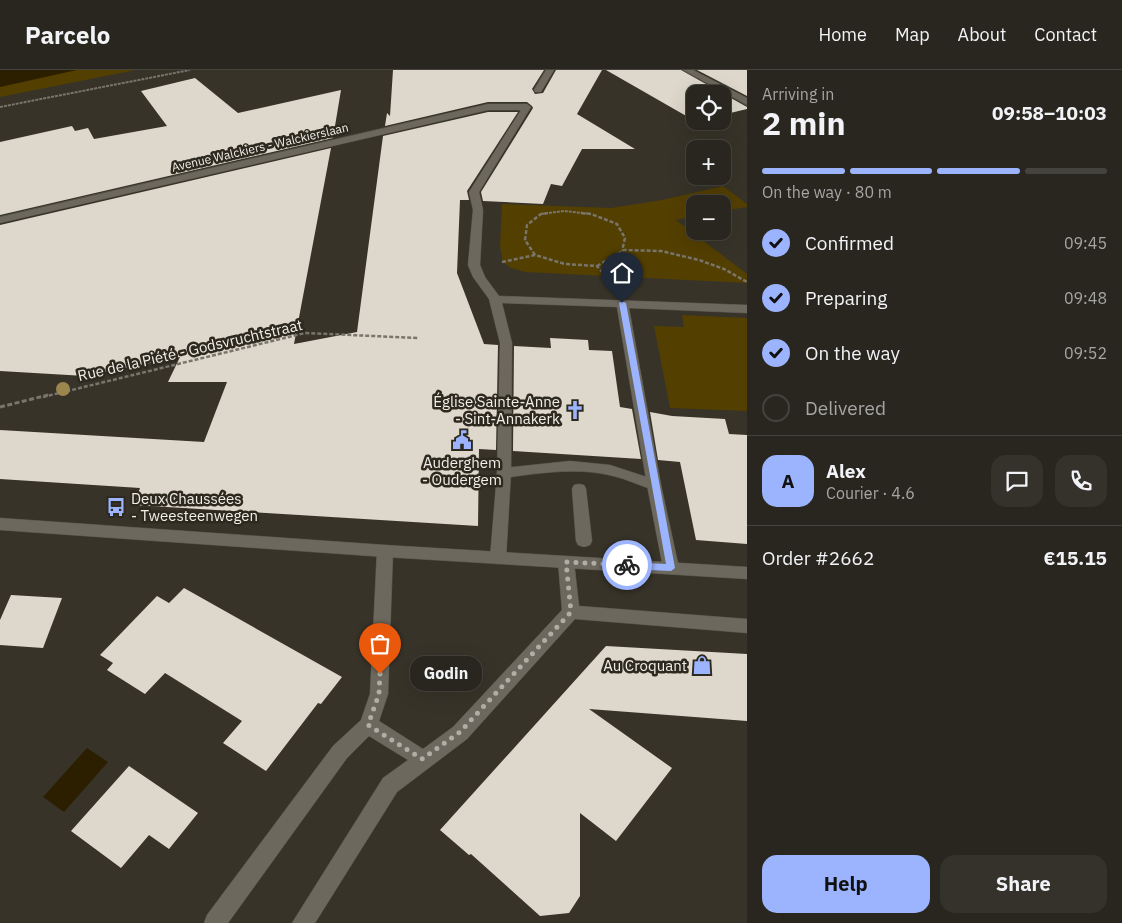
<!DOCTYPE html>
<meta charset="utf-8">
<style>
body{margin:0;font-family:"IBM Plex Sans",sans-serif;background:#35322c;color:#f1f3f6;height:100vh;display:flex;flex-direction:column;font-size:19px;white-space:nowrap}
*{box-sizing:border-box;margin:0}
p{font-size:16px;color:#a5a5a4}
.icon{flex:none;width:28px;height:28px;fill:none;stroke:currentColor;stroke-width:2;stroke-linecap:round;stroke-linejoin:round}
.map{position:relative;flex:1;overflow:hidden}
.side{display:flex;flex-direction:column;background:#29261f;width:375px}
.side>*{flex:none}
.buttons{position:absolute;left:686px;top:15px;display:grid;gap:10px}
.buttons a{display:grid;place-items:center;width:45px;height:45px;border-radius:10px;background:#29261f;box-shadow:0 5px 20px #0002,0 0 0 1px #45433d;font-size:25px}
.pin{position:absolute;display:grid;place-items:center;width:42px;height:42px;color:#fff;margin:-51px -21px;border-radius:50% 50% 50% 0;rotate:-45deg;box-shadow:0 0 5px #0007}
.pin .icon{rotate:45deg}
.courier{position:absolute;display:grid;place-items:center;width:50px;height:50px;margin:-25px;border:4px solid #9bb4fd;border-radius:50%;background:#fff;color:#222;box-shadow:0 1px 6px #0007}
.bubble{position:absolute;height:35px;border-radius:15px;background:#29261f;box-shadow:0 5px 20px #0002,0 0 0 1px #45433d;font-size:16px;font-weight:800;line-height:35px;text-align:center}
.summary em{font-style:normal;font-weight:800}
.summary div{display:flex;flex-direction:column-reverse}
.summary{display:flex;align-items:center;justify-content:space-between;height:85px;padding:0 15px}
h1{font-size:32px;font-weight:800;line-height:38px}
.bar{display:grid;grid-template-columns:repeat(4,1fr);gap:8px 5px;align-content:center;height:60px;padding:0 15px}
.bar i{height:6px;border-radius:4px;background:#45433d}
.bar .active{background:#9bb4fd}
.bar p{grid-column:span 4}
.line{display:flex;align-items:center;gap:12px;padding:0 15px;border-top:1px solid #45433d}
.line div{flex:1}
.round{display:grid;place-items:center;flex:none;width:52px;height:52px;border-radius:15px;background:#35322c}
ol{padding:0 15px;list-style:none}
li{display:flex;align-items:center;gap:15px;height:55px}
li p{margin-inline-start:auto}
li .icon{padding:5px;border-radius:50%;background:#9bb4fd;color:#111;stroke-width:4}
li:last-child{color:#a5a5a4}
li i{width:28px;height:28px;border:2px solid #45433d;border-radius:50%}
.primary-button{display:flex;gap:10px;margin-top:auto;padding:10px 15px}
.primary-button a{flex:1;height:58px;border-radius:15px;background:#9bb4fd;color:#111;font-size:20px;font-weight:800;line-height:58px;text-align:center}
.primary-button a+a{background:#35322c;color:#f1f3f6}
header{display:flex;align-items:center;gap:30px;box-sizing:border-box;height:70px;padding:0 25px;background:#29261f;border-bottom:1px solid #45433d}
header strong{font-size:24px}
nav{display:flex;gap:28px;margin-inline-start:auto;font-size:18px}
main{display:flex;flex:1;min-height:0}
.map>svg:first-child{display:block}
</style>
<header>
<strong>Parcelo</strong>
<nav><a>Home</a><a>Map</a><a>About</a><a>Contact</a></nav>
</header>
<main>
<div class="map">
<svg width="747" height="853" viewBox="0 0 747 853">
<rect width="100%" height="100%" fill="#373329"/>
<!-- green -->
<path fill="#533f00" d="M 0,0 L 136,0 L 0,27 Z
M 723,116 L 747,134 L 747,137 L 723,141 L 722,134 L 695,134 L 695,146 L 676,150 L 747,204 L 747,213 L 525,202 L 511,198 L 503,192 L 500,177 L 502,134 L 611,138 L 662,130 Z
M 682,245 L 747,248 L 747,341 L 670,338 L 654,256 L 684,257 Z"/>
<!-- water -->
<path fill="#2b1f00" d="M 0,0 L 77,0 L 0,17 Z
M 87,678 L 108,692 L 64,742 L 43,727 Z"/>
<!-- building -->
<path fill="#ddd8cb" d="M 393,0 L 544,0 L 532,19 L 535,24 L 543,23 L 556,0 L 602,0 L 577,44 L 635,79 L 582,79 L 562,116 L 551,114 L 543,134 L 483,131 L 481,122 L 533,38 L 532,36 L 527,32 L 488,32 L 385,56 L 387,43 L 390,46 Z
M 606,0 L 681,0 L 747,37 L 747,39 L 722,45 L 722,24 L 695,24 L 695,51 Z
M 697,0 L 747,0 L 747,26 Z
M 195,8 L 238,43 L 341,20 L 333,68 L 0,145 L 0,72 L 72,56 L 75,61 L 88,58 L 94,69 L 167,56 L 141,21 Z
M 488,42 L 518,42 L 467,121 L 469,130 L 460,130 L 457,203 L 484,274 L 498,275 L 496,380 L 479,379 L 478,456 L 134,435 L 140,418 L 0,409 L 0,360 L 204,372 L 227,312 L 168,312 L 180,287 L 85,306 L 0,301 L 0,155 L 331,78 L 294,274 L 357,262 L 383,66 Z
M 550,268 L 588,270 L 589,280 L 612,281 L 620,337 L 632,339 L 641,389 L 513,381 L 514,276 L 551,278 Z
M 650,342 L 672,346 L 725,349 L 729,364 L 747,365 L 747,474 L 696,470 L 680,392 L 658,390 Z
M 184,518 L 342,607 L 321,634 L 318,633 L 266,701 L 223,673 L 242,651 L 165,603 L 145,624 L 107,600 L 113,593 L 100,585 L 157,526 L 169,533 Z
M 11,525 L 62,528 L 43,578 L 0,575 L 0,550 Z
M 606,576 L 747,584 L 747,651 L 589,639 L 672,698 L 616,771 L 580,743 L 580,826 L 569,843 L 540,846 L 471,784 L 469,785 L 440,760 Z
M 129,696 L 198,743 L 169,779 L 149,765 L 121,798 L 71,761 Z"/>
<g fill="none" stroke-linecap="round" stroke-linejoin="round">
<!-- lane casing -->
<g stroke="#555249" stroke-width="1">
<path id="lane" d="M 570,391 L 610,395 L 659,411 L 661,415 L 659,419 L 654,420 C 640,416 627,409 613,406 C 578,397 540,403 504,408 L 499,407 L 497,403 L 499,399 L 504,398 Z"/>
</g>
<!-- street casing -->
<g stroke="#555249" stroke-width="1">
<path id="street" d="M 546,0 L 554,0 L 541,22 L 535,22 L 534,20 Z
M 488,34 L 527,34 L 531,37 L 479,122 L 483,140 L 480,195 L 485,207 L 499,226 L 747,235 L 747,243 L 629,238 L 661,415 L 679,498 L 677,502 L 671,504 L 665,502 L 663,498 L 647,415 L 617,237 L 502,233 L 512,273 L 511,403 L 506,488 L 504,492 L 498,494 L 492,492 L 490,488 L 497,403 L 500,273 L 489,229 L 473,207 L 468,195 L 473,140 L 469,122 L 521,40 L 488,40 L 0,153 L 0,147 Z
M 579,414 L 584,415 L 586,419 L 592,471 L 590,475 L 584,477 L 578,475 L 576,471 L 572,419 L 574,415 Z
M 385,475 L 391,477 L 393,481 L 388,624 L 379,651 L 423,679 L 453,657 L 562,540 L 558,492 L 560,488 L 566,486 L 572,488 L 574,492 L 579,536 L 747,549 L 747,563 L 575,549 L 467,669 L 397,722 L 315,853 L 292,853 L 383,708 L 408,690 L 369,666 L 347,688 L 228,853 L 204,853 L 207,845 L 333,676 L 361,650 L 370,624 L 377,481 L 379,477 Z"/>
</g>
<!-- secondary casing -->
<g stroke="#555249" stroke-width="1">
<path id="secondary" d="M 683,0 L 693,0 L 747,28 L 747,35 Z
M 0,448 L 385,475 L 747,497 L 747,509 L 385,487 L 0,460 Z"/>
</g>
<!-- path-far2 -->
<path stroke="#79756c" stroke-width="2" stroke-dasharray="3 1" stroke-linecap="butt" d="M 0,37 L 190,0
M 541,144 L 564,141 L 591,144"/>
<!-- path-far1 -->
<path stroke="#79756c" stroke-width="2.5" stroke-dasharray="4 2" stroke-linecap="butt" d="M 581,143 L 591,144 L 617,154 L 625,168 L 622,181
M 535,185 L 525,170 L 527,155 L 541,144 L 549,143
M 502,192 L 535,185 L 565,194 L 597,196 L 609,210
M 597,196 L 624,180 L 661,181 L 699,190 L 724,199 L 747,212
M 43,327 L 305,263 L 418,268"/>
<!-- path -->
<path stroke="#79756c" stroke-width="3" stroke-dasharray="5 2.5" stroke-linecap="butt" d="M 0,337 L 48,325"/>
<!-- lane -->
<use href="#lane" fill="#6c685d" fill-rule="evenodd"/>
<!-- street -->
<use href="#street" fill="#6c685d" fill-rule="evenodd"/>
<!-- secondary -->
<use href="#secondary" fill="#6c685d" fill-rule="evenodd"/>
</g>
<!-- trees -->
<circle fill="#9b864e" cx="63" cy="319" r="7"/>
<!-- route -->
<path fill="#9bb4fd" d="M 622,231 L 626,233 L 675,498 L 671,501 L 627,499 L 623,495 L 627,492 L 666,494 L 619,233 Z"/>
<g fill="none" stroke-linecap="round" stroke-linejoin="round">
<!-- done -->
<path stroke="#b1ada6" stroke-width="5" stroke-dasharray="0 9" d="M 380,604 L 379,624 L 368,655 L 422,689 L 460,662 L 571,542 L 566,492 L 627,495"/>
</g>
<!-- icons -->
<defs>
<g id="church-bare" transform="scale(1.5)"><path d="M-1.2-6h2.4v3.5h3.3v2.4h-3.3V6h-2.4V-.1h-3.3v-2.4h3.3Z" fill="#9bb4fd" stroke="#2d291f" stroke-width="2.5" paint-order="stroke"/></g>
<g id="civic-bare" transform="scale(1.5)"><path d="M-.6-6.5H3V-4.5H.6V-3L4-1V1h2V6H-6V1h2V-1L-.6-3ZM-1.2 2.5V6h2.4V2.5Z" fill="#9bb4fd" stroke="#2d291f" stroke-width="2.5" paint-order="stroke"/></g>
<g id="bus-bare" transform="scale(1.5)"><path d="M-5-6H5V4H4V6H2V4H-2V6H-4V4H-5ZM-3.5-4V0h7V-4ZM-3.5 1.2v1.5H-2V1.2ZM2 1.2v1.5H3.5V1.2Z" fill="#9bb4fd" stroke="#2d291f" stroke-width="2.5" paint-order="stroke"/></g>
<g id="shop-bare" transform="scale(1.5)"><path d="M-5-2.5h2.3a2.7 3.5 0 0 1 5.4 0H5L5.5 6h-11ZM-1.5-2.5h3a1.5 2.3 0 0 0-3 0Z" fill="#9bb4fd" stroke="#2d291f" stroke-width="2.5" paint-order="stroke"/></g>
</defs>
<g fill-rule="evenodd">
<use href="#church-bare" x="575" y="340"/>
<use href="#civic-bare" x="462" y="370"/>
<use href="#bus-bare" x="116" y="437"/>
<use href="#shop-bare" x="702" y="595"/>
</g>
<g text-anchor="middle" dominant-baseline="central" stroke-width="5" stroke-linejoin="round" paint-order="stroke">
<!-- far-street labels -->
<g font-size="12" fill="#f2efe9" stroke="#2d291f">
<text transform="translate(260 77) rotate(-13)">Avenue Walckiers - Walckierslaan</text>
</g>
<!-- street labels -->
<g font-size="15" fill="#f2efe9" stroke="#2d291f">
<text transform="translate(190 280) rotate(-13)">Rue de la Piété - Godsvruchtstraat</text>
</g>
<!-- poi labels -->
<g font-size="15" fill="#f2efe9" stroke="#2d291f" text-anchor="end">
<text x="560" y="331">Église Sainte-Anne<tspan x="560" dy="17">- Sint-Annakerk</tspan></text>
<text x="462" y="392" text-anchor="middle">Auderghem<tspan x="462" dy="17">- Oudergem</tspan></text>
<text x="131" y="428" text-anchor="start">Deux Chaussées<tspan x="131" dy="17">- Tweesteenwegen</tspan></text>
<text x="687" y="595">Au Croquant</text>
</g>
</g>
</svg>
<div class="buttons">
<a><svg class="icon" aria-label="locate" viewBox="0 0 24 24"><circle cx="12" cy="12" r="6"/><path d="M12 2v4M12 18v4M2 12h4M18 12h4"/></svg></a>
<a>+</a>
<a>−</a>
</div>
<div class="pin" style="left:380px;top:604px;background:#ea580c"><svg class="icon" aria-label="bag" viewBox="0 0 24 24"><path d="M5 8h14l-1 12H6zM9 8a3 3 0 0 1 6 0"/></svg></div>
<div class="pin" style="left:622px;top:233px;background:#1f2937"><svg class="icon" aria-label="home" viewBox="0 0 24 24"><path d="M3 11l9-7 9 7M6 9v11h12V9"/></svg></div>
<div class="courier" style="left:627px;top:495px"><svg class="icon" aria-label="bike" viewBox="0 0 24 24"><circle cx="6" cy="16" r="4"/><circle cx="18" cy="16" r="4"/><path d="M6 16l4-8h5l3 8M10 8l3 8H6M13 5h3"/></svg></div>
<div class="bubble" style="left:410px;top:586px;width:72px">Godin</div>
</div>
<section class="side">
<div class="summary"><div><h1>2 min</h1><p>Arriving in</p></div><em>09:58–10:03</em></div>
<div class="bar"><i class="active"></i><i class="active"></i><i class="active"></i><i></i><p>On the way · 80 m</p></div>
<ol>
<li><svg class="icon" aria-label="check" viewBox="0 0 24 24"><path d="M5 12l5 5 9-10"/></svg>Confirmed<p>09:45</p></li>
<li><svg class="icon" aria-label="check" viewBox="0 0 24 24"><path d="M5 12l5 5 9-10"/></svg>Preparing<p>09:48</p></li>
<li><svg class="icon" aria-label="check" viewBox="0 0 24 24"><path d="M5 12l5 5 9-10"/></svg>On the way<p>09:52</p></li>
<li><i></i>Delivered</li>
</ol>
<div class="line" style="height:90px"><b class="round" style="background:#9bb4fd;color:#111">A</b><div><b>Alex</b><p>Courier · 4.6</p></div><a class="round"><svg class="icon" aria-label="chat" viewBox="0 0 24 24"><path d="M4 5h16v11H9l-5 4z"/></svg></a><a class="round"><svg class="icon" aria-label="phone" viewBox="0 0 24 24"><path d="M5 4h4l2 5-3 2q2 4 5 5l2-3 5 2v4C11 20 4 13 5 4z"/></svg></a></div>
<div class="line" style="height:65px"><div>Order #2662</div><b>€15.15</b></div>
<div class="primary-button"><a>Help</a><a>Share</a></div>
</section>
</main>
